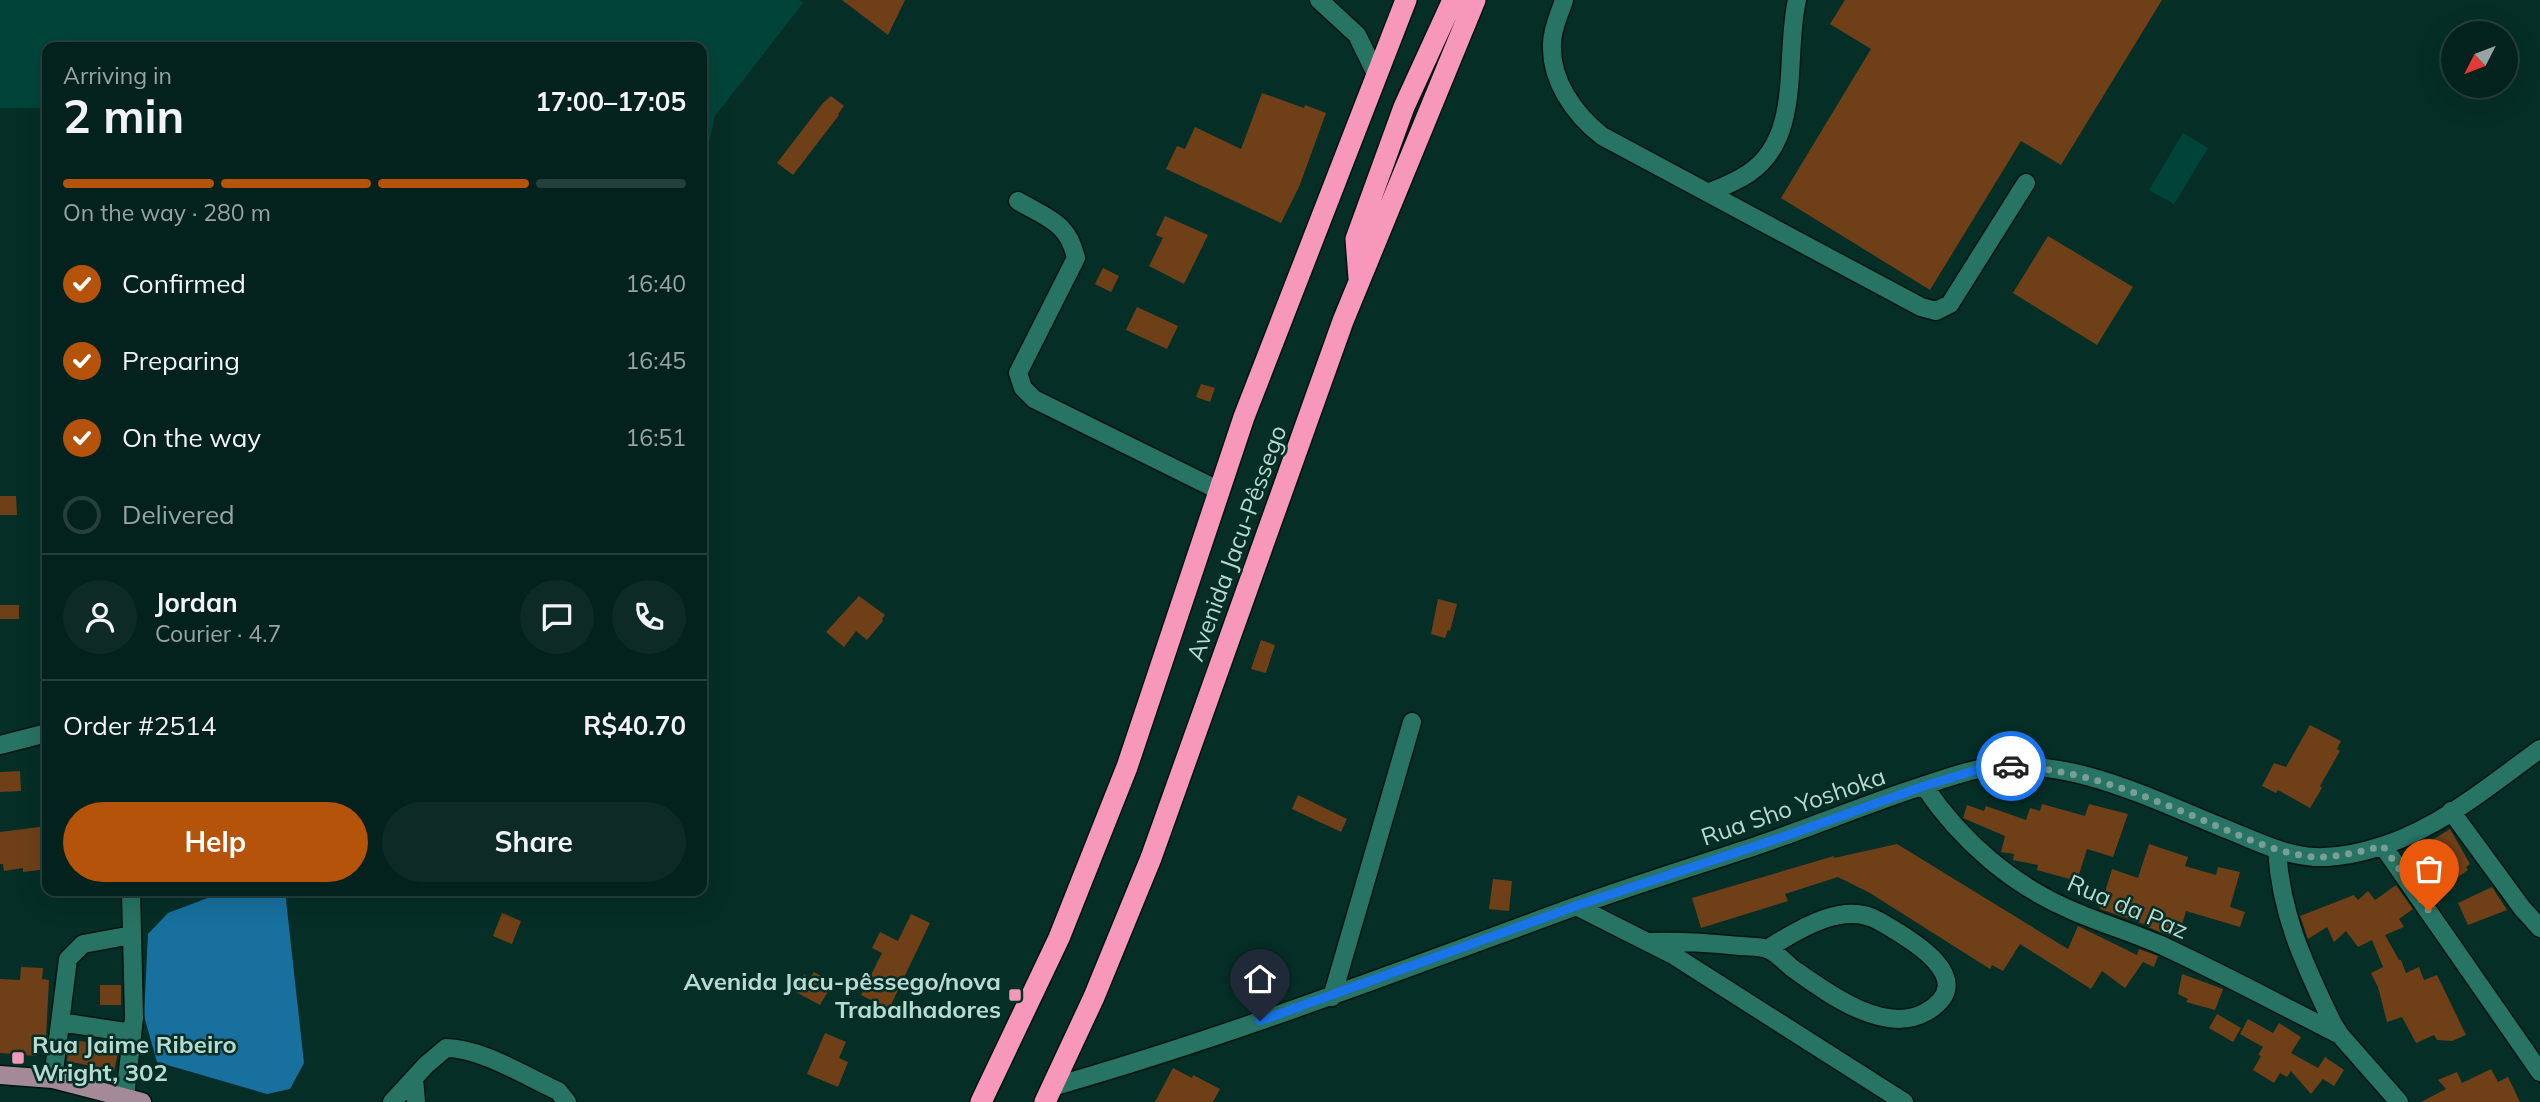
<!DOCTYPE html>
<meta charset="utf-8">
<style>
body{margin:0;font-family:Mulish,sans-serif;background:#0d2a26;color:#f1f3f6;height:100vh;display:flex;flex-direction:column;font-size:26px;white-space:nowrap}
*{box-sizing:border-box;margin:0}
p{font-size:23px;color:#97a4a4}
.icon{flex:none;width:38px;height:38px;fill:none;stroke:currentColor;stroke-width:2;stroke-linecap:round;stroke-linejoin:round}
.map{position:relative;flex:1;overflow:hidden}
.side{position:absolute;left:42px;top:42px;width:665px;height:854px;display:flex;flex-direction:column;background:#04221d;border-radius:14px;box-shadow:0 7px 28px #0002,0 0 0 2px #253f3b}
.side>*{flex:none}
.needle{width:46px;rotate:228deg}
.tools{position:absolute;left:2441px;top:21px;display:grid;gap:14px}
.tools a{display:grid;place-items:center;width:77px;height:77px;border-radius:50%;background:#04221d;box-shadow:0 7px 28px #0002,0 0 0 2px #253f3b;font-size:35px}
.pin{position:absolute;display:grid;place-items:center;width:60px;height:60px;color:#fff;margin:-72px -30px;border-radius:50% 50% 50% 0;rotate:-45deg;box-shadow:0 0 7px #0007}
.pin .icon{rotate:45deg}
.courier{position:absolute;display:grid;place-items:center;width:70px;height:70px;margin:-35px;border:5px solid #1a73e8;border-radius:50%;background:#fff;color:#222;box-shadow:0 2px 9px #0007}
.headline em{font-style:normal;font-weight:700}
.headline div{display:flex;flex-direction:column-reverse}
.headline{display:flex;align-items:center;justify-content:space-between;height:119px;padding:0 21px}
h1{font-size:46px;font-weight:700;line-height:52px}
.bar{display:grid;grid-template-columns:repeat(4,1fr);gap:10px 7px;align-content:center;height:84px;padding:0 21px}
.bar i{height:9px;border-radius:5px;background:#253f3b}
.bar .current{background:#b45309}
.bar p{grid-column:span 4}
.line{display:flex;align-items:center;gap:18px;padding:0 21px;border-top:2px solid #253f3b}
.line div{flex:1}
.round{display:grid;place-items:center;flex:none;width:74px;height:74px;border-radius:37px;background:#0d2a26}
ol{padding:0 21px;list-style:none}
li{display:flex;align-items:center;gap:21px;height:77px}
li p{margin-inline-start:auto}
li .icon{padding:7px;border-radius:50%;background:#b45309;color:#fff;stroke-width:4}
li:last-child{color:#97a4a4}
li i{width:38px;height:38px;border:4px solid #253f3b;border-radius:50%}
.action{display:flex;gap:14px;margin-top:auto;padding:14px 21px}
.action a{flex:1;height:80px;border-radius:42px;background:#b45309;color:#fff;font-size:28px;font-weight:700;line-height:80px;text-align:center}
.action a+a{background:#0d2a26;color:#f1f3f6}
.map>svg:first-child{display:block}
</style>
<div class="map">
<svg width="2540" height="1102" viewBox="0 0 2540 1102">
<rect width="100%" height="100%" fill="#052e27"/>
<!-- green -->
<path fill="#004439" d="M 0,0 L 799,0 L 803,3 L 715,116 L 702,171 L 702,47 L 47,47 L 47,108 L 0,108 Z
M 2183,133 L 2208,148 L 2174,204 L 2149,190 Z"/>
<!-- water -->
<path fill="#17709e" d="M 226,891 L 285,891 L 304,1063 L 290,1089 L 267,1094 L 157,1062 L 144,1016 L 148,934 L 168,913 Z"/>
<!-- building -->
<path fill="#6f4018" d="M 842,0 L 905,0 L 888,35 Z
M 1845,0 L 2162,0 L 2061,165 L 2021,141 L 1930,290 L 1781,198 L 1871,49 L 1830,24 Z
M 1262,93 L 1304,108 L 1305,105 L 1326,113 L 1299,187 L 1281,223 L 1166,169 L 1177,146 L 1185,149 L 1195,127 L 1241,149 Z
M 831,96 L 844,106 L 838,114 L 839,115 L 793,175 L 777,163 L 823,103 Z
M 1165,216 L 1208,235 L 1184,284 L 1149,266 L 1163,238 L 1156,235 Z
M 2048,236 L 2133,287 L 2097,345 L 2013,293 Z
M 1103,268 L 1119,276 L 1111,292 L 1095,284 Z
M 1137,307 L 1178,326 L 1167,349 L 1126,330 Z
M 1201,384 L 1215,388 L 1210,402 L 1196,397 Z
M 0,496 L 16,496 L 17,515 L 0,515 Z
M 859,596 L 885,615 L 882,619 L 883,621 L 867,640 L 856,631 L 844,647 L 826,632 Z
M 1438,599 L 1457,604 L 1450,631 L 1448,630 L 1445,638 L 1431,634 Z
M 0,605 L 19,605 L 19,619 L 0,619 Z
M 1261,640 L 1275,645 L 1266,673 L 1251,669 Z
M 2310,725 L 2341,741 L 2337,749 L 2340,751 L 2320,786 L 2322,788 L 2310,808 L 2278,790 L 2276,793 L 2262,786 L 2274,763 L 2286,767 Z
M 20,771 L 21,791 L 0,792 L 0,772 Z
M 1298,795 L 1347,819 L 1341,832 L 1292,809 Z
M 2042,804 L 2085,816 L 2089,804 L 2128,814 L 2113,857 L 2087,849 L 2077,881 L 2037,870 L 2038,865 L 2013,860 L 2014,854 L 2001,852 L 2005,836 L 1963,818 L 1967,805 L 1984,811 L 1986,806 L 2026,820 L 2030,808 L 2040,811 Z
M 47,826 L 47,869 L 23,872 L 23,868 L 4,871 L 3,864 L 0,864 L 0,832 Z
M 2450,829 L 2470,864 L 2466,867 L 2468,870 L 2432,896 L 2405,857 Z
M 1897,844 L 2068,949 L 2078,926 L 2137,955 L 2139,949 L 2158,956 L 2154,967 L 2143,962 L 2125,988 L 2102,971 L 2091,989 L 2020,944 L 2003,971 L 1992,965 L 1990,969 L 1870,893 L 1838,877 L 1785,894 L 1788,901 L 1701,928 L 1692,898 L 1834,856 L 1834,858 Z
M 2149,844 L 2188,857 L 2185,866 L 2216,875 L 2218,867 L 2240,872 L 2230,907 L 2245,912 L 2240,927 L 2186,911 L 2180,932 L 2166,928 L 2164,934 L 2148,927 L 2149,926 L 2100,909 L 2112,869 L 2138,878 Z
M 1493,879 L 1512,881 L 1509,911 L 1489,909 Z
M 2396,885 L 2413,909 L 2399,919 L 2404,927 L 2385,935 L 2399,960 L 2401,960 L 2406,973 L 2419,967 L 2424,980 L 2437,975 L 2466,1035 L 2452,1041 L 2437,1040 L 2434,1035 L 2416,1043 L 2402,1017 L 2387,1022 L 2378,987 L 2371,973 L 2383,967 L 2372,940 L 2358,947 L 2346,931 L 2334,942 L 2327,927 L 2308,939 L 2300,916 L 2354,895 L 2358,900 L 2368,891 L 2375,900 Z
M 2492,887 L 2507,910 L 2468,925 L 2458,903 Z
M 502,913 L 521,921 L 512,944 L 493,936 Z
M 911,914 L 930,923 L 889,1009 L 861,995 L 882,953 L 872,948 L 880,932 L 898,941 Z
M 21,967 L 43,968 L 42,979 L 49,980 L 46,1037 L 38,1037 L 37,1056 L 0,1053 L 0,979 L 20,980 Z
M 814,972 L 833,983 L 820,1005 L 794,991 L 804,974 L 810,978 Z
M 2182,974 L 2223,989 L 2215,1010 L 2186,1002 L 2188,999 L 2178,994 Z
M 100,985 L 121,985 L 121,1005 L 100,1005 Z
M 2217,1014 L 2241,1028 L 2233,1042 L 2209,1028 Z
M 2248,1019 L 2273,1033 L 2279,1023 L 2301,1037 L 2291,1053 L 2318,1068 L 2325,1057 L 2344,1070 L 2334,1086 L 2323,1079 L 2311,1094 L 2291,1071 L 2287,1077 L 2280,1073 L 2274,1083 L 2253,1070 L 2261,1056 L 2258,1055 L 2263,1047 L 2240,1034 Z
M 825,1033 L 846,1042 L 839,1058 L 848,1062 L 838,1087 L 807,1074 Z
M 69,1039 L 119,1048 L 114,1071 L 67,1061 Z
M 1173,1068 L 1192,1078 L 1193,1075 L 1220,1089 L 1213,1102 L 1155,1102 Z
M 2491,1069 L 2498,1082 L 2508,1077 L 2520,1102 L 2421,1102 L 2446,1089 L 2438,1080 L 2457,1072 L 2462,1083 Z"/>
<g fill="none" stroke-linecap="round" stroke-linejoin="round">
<!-- minor casing -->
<g stroke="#001410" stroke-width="21">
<path id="minor" d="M 1319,0 L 1357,35 L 1376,74
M 1564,0 C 1560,13 1552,29 1552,43 C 1550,80 1574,114 1602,136 L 1921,307 L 1936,311 L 1950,304 L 2026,183
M 1710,192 C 1723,187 1737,181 1749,173 C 1803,137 1784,56 1797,0
M 1018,201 C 1047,218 1068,222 1076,258 L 1018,373 L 1023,388 L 1034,399 L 1218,490
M 0,745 L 47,733
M 1924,786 C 1961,841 2012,885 2073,911 C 2103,924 2134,933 2163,946 C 2223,974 2281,1005 2340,1035
M 2451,811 L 2522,908 L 2540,928
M 2383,846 L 2540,1072
M 2277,850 C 2281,916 2304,963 2332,1022 L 2340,1035 L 2399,1102
M 1576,906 L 1673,955 L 1904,1102
M 1650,942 C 1681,941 1710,943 1740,946 C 1748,947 1759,946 1767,949 C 1776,952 1785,962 1792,968 C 1826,992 1884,1036 1926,1012 C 1983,979 1907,937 1879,921 C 1843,900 1798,930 1767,949
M 1332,997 L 1412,722
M 60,1022 L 132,1033
M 414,1078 L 416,1102
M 53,1079 L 68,959 L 83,944 L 132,935
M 1052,1087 C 1228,1037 1399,971 1571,908 C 1631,886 1692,867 1753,847 C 1806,829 1857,808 1910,790 C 1933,783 1955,774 1979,769 C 2066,753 2153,800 2231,831 C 2258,842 2284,855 2314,857 C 2336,858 2364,852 2385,845 C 2442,826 2492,784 2540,749
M 125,1097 L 134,1018 L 131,891
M 392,1102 L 426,1065 L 446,1048 C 481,1048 525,1076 558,1091 L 567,1102"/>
</g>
<!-- major casing -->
<g stroke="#001410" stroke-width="21">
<path id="major" d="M 0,1075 L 53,1079 L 142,1102"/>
</g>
<!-- highway casing -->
<g stroke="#001410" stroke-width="24">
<path id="highway" d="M 1359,278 L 1356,239 L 1404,107 L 1453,0
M 981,1102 L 1059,938 L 1127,767 L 1244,417 L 1406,0
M 1045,1102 L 1094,997 L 1151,858 L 1343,321 L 1475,0"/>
</g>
<!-- minor -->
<use href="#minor" stroke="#277364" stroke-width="18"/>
<!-- major -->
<use href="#major" stroke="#a48997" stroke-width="18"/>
<!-- highway -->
<use href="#highway" stroke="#f797b9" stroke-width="21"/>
</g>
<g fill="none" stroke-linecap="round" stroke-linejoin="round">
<!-- done -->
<path stroke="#799e96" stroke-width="7" stroke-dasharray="0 12.6" d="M 2011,766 C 2085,769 2150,798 2217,826 C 2248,839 2280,854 2314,857 C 2337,858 2361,851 2383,846 L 2429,911"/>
<!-- route -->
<path stroke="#1a73e8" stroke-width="9" d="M 1260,1021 L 1576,906 L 1786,836 L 1924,786 L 1980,769 L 2011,766"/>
</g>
<!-- markers -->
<g fill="#ef9ab8" stroke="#052e27" stroke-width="2.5">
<rect x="1008" y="988" width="14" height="14" rx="3.5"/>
<rect x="11" y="1051" width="14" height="14" rx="3.5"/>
</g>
<g text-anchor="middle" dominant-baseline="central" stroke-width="5" stroke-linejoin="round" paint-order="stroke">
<!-- street labels -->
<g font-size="24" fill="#b7dad1" stroke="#052e27">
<text transform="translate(1236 543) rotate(-70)">Avenida Jacu-Pêssego</text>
<text transform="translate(1793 806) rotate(-19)">Rua Sho Yoshoka</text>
<text transform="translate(2128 906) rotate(23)">Rua da Paz</text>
</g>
<!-- poi labels -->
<g font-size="24" font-weight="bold" fill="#b7dad1" stroke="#052e27" text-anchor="end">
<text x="1001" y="981">Avenida Jacu-pêssego/nova<tspan x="1001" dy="28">Trabalhadores</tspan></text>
<text x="32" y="1044" text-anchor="start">Rua Jaime Ribeiro<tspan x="32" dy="28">Wright, 302</tspan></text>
</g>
</g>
</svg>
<div class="tools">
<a><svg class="needle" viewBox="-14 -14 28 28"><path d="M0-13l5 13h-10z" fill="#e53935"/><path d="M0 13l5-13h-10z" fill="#97a4a4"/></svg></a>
</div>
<div class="pin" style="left:2429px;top:911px;background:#ea580c"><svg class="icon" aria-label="bag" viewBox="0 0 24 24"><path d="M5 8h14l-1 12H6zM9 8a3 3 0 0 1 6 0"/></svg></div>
<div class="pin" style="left:1260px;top:1021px;background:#1f2937"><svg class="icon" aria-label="home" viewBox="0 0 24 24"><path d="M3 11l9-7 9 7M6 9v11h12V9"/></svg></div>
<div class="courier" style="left:2011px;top:766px"><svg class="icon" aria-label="car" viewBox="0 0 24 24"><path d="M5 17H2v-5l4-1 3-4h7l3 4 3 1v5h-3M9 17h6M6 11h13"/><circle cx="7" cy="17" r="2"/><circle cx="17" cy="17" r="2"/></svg></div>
<section class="side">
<div class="headline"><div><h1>2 min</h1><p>Arriving in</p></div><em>17:00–17:05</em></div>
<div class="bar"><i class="current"></i><i class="current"></i><i class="current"></i><i></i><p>On the way · 280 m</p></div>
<ol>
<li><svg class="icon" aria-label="check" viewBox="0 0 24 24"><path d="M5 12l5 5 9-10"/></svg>Confirmed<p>16:40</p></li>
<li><svg class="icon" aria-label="check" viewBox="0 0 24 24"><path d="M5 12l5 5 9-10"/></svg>Preparing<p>16:45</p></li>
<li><svg class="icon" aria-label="check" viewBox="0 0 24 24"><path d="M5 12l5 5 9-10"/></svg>On the way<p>16:51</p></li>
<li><i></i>Delivered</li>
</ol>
<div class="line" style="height:126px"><a class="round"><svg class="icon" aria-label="person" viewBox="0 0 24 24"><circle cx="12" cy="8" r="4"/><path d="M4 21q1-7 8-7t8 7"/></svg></a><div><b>Jordan</b><p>Courier · 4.7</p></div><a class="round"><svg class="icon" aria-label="chat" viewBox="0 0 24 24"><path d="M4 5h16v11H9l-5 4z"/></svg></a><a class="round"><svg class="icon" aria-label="phone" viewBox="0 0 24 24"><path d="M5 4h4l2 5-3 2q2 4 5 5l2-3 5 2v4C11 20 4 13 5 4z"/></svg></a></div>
<div class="line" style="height:91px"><div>Order #2514</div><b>R$40.70</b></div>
<div class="action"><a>Help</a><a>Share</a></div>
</section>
</div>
